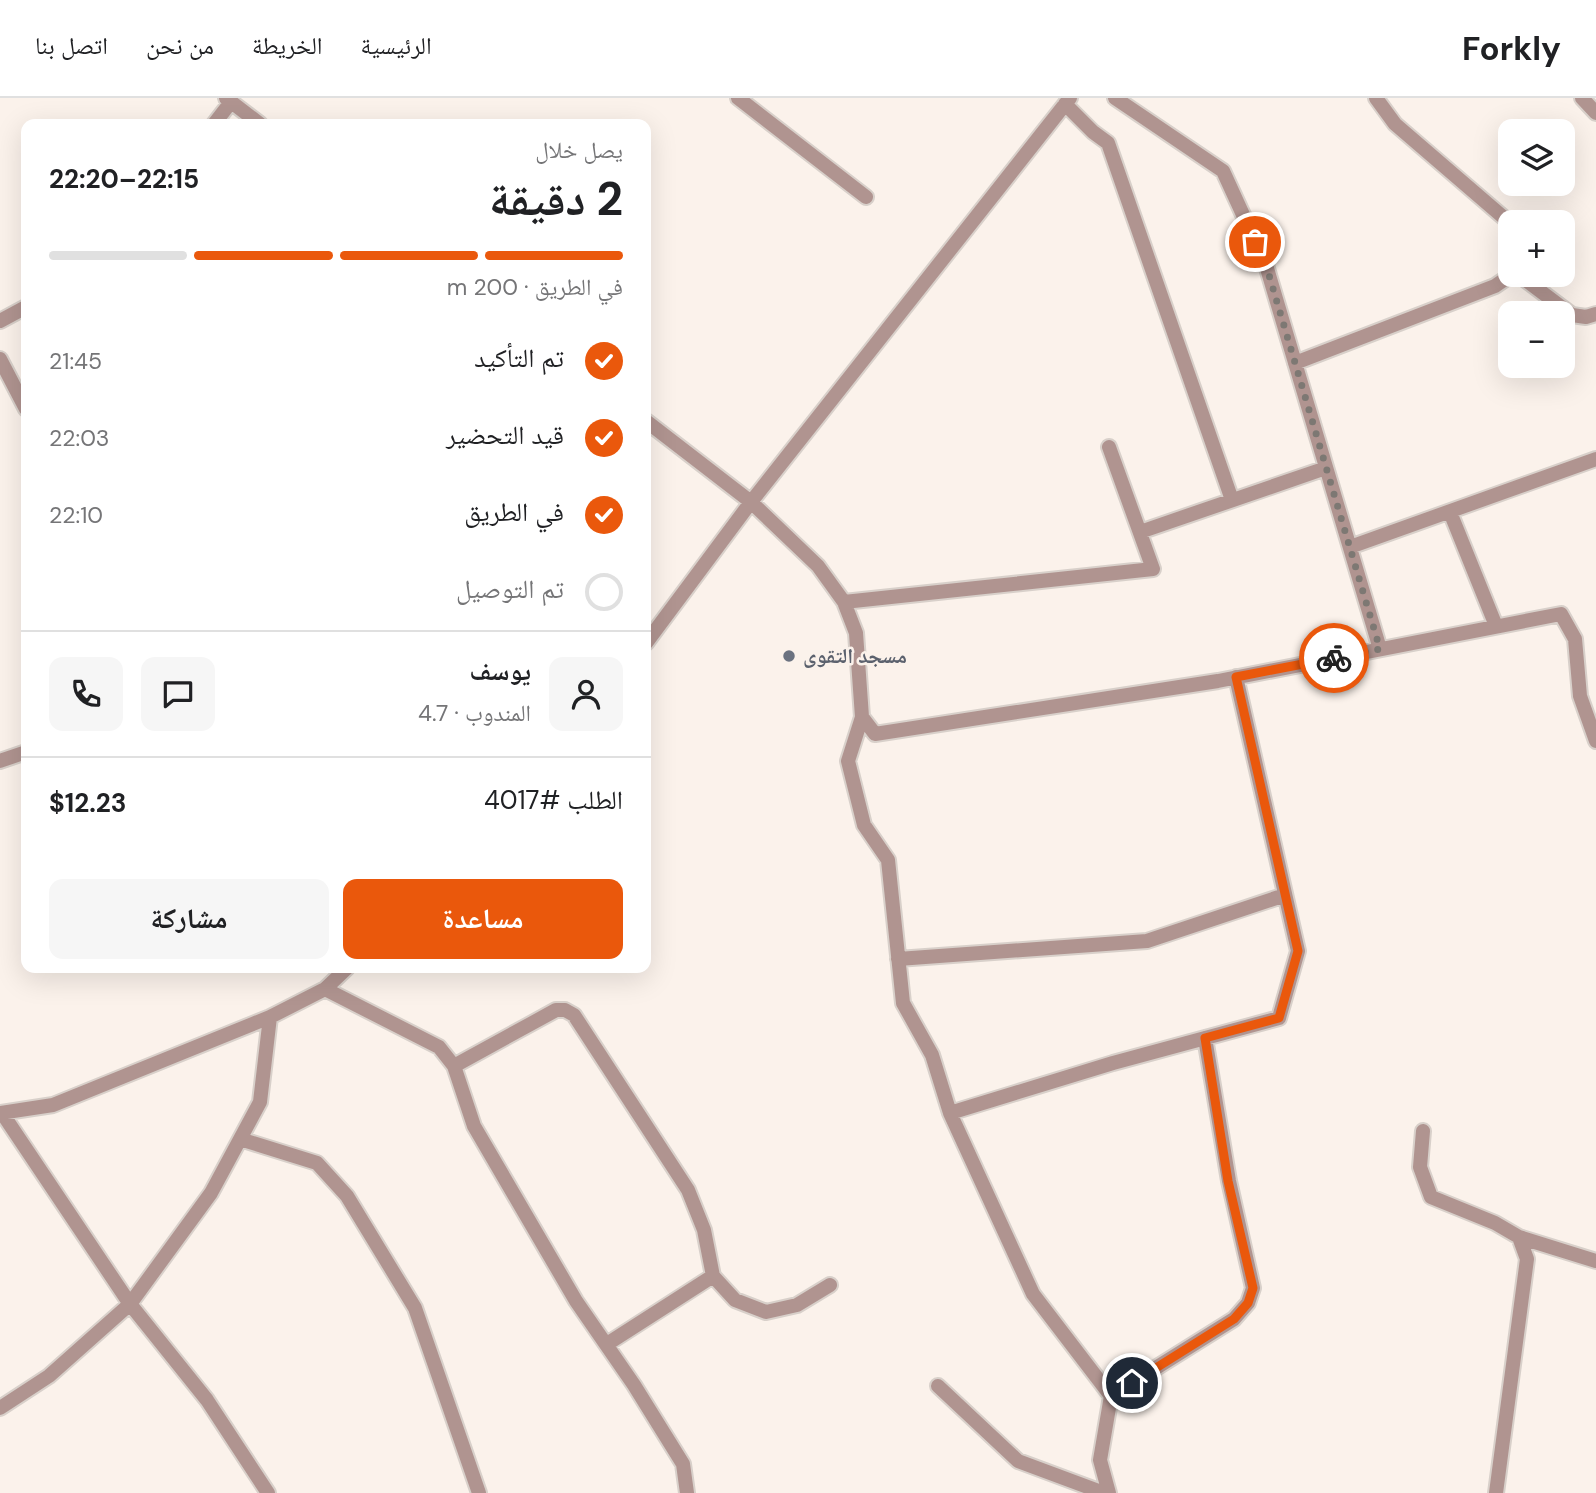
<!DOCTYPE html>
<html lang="ar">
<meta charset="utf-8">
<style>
body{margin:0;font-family:"DM Sans","Noto Naskh Arabic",sans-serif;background:#f6f6f6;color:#202124;direction:rtl;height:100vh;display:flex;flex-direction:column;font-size:26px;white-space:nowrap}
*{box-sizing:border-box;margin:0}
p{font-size:23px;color:#757577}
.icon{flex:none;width:38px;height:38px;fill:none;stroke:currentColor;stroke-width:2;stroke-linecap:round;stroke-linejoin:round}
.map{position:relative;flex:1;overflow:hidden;direction:ltr}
.side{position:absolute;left:21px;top:21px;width:630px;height:854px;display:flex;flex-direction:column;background:#fff;border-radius:14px;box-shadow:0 7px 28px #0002;direction:rtl}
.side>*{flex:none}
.controls{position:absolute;left:1498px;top:21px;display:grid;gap:14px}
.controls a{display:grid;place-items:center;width:77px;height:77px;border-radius:14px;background:#fff;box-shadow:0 7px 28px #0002;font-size:35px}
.pin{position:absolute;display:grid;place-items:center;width:60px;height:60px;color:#fff;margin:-30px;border:4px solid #fff;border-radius:50%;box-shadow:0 2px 7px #0007}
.courier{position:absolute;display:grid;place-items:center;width:70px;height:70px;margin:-35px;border:5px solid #ea580c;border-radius:50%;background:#fff;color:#222;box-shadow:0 2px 9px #0007}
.summary em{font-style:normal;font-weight:700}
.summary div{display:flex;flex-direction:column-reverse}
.summary{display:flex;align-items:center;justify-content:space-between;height:119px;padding:0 28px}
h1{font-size:46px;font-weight:700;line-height:52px}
.bar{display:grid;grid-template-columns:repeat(4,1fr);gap:10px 7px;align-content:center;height:84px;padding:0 28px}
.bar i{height:9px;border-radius:5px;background:#e0e0e0}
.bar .current{background:#ea580c}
.bar p{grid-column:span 4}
.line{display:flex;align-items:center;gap:18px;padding:0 28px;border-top:2px solid #e0e0e0}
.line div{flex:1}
.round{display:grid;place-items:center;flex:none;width:74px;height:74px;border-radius:14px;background:#f6f6f6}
ol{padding:0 28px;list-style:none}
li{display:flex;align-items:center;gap:21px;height:77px}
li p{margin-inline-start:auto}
li .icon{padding:7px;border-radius:50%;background:#ea580c;color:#fff;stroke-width:4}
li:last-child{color:#757577}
li i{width:38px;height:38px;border:4px solid #e0e0e0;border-radius:50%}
.action{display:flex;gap:14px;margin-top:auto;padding:14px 28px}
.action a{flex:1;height:80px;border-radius:14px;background:#ea580c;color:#fff;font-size:28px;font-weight:700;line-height:80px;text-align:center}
.action a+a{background:#f6f6f6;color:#202124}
header{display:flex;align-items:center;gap:42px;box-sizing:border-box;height:98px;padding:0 35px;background:#fff;border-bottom:2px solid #e0e0e0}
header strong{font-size:33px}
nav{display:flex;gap:38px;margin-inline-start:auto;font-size:24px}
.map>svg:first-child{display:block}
</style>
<header>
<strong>Forkly</strong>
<nav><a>الرئيسية</a><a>الخريطة</a><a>من نحن</a><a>اتصل بنا</a></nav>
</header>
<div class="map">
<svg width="1596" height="1395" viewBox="0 0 1596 1395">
<rect width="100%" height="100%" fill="#fbf2eb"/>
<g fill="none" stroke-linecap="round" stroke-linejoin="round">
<!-- minor casing -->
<g stroke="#d8d0ca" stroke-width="18">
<path id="minor" d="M 226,0 L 260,26
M 738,0 L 866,99
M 1115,0 L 1223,73 L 1266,167 L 1380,551
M 1376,0 L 1395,26 L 1510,125
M 1582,0 L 1596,15
M 1065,6 L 1093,34 L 1108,45 L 1232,402
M 214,26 L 231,4
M 1519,177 L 1572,217 L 1586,219 L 1596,216
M 0,223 L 26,209
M 0,261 L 26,311
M 1295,265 L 1495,188 L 1511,177
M 646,323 L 751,404 L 818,468 L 844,504 L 856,535 L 862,619 L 875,636 L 1218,583 L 1561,516 L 1575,541 L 1580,598 L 1596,643
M 1450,414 L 1496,528
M 1140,434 L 1326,370
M 1350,449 L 1596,361
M 844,504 L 1153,471 L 1109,349
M 646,545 L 751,404 L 1070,0
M 862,619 L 848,663 L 864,727 L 888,762 L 903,905 L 932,957 L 950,1015 L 1033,1196 L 1111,1298 L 1100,1362 L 1109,1395
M 0,663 L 26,654
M 898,861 L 1147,843 L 1285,797
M 325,891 L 439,949 L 454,968 L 474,1028 L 576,1203 L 634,1287 L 683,1366 L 687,1395
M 454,968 L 556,912 L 565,912 L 574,917 L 688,1092 L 704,1132 L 713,1178 L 735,1202 L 766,1214 L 797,1207 L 830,1187
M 0,1015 L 53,1007 L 270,919 L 325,891 L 347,870
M 2,1015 L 130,1206 L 207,1302 L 268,1395
M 950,1015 L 1113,965 L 1279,920 L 1298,853 L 1236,579
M 1423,1033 L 1420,1069 L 1431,1099 L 1495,1125 L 1519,1139 L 1527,1161 L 1496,1395
M 240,1041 L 317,1065 L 347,1098 L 415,1210 L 479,1395
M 1519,1139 L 1596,1163
M 607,1246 L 713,1178
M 938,1288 L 1018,1363 L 1104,1395
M 1111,1298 L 1234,1221 L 1248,1205 L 1253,1190 L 1229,1083 L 1205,940
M 0,1310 L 49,1278 L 130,1206 L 211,1095 L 260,1004 L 270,919"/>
</g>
<!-- minor -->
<use href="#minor" stroke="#b09490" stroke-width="14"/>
</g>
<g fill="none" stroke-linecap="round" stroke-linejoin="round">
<!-- done -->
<path stroke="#7d7873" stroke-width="7" stroke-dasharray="0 12.6" d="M 1255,144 L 1266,167 L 1380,551 L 1334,560"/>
<!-- route -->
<path stroke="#ea580c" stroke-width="9" d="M 1132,1285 L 1234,1221 L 1248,1205 L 1253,1190 L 1228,1083 L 1205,940 L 1279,920 L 1298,853 L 1236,579 L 1334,560"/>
</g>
<!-- markers -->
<circle fill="#6b7280" stroke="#fbf2eb" stroke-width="2.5" cx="789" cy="558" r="7"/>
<g text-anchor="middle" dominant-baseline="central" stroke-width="5" stroke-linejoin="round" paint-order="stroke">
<!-- worship labels -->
<g font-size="21" font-weight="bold" fill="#5b616d" stroke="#fbf2eb" text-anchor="start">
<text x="803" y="558">مسجد التقوى</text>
</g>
</g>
</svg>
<div class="controls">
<a><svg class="icon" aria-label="layers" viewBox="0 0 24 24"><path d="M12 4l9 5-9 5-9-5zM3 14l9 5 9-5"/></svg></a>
<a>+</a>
<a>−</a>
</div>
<div class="pin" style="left:1255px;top:144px;background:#ea580c"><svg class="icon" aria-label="bag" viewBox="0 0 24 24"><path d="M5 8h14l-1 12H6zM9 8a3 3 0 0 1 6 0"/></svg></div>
<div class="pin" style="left:1132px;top:1285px;background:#1f2937"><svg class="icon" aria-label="home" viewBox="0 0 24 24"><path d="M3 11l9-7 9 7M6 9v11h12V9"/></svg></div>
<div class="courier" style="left:1334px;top:560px"><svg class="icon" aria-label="bike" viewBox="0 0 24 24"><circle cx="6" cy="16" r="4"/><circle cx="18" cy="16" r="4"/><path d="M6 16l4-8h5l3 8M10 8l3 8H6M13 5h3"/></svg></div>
<section class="side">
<div class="summary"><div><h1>2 دقيقة</h1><p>يصل خلال</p></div><em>22:15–22:20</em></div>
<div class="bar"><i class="current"></i><i class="current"></i><i class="current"></i><i></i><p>في الطريق · 200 m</p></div>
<ol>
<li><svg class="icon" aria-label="check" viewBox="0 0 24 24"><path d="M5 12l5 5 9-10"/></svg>تم التأكيد<p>21:45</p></li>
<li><svg class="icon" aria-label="check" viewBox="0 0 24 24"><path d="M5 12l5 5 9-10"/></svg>قيد التحضير<p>22:03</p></li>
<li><svg class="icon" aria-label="check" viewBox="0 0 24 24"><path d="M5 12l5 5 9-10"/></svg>في الطريق<p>22:10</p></li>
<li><i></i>تم التوصيل</li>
</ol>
<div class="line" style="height:126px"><a class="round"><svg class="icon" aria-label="person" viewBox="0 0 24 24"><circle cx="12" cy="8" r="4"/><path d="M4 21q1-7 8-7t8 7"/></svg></a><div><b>يوسف</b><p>المندوب · 4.7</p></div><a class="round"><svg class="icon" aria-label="chat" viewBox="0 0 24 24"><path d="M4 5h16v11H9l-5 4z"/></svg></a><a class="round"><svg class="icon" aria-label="phone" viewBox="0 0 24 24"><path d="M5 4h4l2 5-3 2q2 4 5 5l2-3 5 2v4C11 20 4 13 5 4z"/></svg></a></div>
<div class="line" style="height:91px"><div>الطلب #4017</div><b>$12.23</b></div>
<div class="action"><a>مساعدة</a><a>مشاركة</a></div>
</section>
</div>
